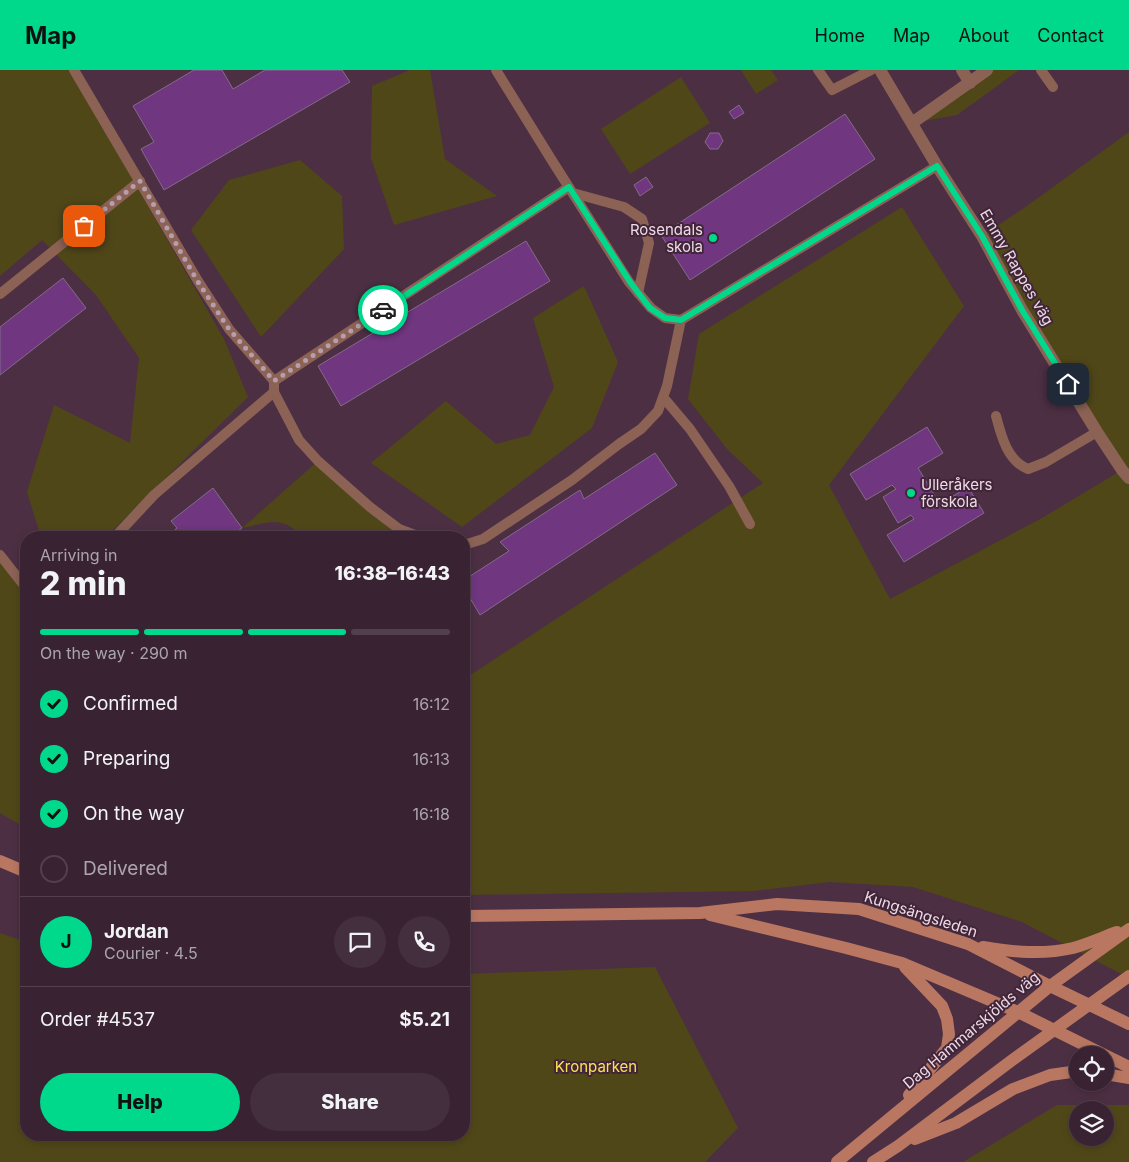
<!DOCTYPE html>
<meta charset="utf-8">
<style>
body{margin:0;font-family:Inter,sans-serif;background:#442f3e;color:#f1f3f6;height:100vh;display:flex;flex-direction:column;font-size:19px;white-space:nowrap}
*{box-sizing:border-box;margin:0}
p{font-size:16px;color:#aba4ac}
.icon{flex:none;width:28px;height:28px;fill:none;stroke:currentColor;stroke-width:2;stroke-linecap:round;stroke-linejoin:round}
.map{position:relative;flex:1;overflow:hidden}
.side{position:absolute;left:20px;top:461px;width:450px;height:610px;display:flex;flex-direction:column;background:#392332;border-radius:20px;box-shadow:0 2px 8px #0003,0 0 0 1px #53404d}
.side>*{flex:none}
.controls{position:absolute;left:1069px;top:976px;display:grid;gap:10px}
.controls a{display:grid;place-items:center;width:45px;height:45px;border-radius:50%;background:#392332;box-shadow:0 2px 8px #0003,0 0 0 1px #53404d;font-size:25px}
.pin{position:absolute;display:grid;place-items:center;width:42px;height:42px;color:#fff;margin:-21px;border-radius:10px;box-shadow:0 2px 8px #0006}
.courier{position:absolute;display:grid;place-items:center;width:50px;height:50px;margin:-25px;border:4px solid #00d98c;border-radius:50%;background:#fff;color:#222;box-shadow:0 1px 6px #0007}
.headline em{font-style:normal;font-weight:800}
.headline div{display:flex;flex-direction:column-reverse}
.headline{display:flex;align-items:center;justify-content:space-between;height:85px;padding:0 20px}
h1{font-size:32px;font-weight:800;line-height:38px}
.bar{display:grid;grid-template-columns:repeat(4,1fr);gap:8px 5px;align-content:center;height:60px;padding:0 20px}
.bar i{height:6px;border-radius:4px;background:#53404d}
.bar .selected{background:#00d98c}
.bar p{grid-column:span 4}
.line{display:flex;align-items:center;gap:12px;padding:0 20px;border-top:1px solid #53404d}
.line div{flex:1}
.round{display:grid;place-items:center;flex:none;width:52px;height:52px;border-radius:26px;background:#442f3e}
ol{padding:0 20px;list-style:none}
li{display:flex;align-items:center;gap:15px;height:55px}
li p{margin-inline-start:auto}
li .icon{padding:5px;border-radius:50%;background:#00d98c;color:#111;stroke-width:4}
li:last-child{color:#aba4ac}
li i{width:28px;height:28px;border:2px solid #53404d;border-radius:50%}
.button{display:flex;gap:10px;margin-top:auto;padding:10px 20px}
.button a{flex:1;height:58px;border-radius:30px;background:#00d98c;color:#111;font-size:20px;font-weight:800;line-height:58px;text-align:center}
.button a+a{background:#442f3e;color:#f1f3f6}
header{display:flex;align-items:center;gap:30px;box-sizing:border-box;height:70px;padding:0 25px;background:#00d98c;color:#111}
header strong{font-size:24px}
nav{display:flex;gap:28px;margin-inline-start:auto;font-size:18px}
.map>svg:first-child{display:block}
</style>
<header>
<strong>Map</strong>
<nav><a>Home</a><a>Map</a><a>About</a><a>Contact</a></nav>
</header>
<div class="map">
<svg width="1129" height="1092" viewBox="0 0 1129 1092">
<rect width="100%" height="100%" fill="#4c2f43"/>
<!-- green -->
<path fill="#504719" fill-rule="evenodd" d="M 0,0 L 70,0 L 224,269 L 248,327 L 106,467 L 41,467 L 27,422 L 54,335 L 130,373 L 139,288 L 96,225 L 42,170 L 0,206 Z
M 410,0 L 430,0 L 445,89 L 497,126 L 394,155 L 371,88 L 372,16 Z
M 741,0 L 771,0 L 778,10 L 756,24 Z
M 987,0 L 1019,0 L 957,45 L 912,53 Z
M 681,7 L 710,53 L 630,104 L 601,59 Z
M 1129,62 L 1129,908 L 1022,852 L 913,817 L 830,812 L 754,821 L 464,825 L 464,590 L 469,606 L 763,413 L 727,379 L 688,329 L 699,264 L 902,137 L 964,236 L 829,415 L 890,529 L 1042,448 L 1122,400 L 982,166 L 1024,138 Z
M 300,90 L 342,126 L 344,179 L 261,267 L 191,160 L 229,110 Z
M 584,216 L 618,292 L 592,358 L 462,457 L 371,393 L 446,331 L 496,374 L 530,365 L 554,317 L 533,248 Z
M 318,391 L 370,437 L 423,467 L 301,467 C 284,444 266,453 242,458 Z
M 0,485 L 26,518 L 26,758 L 0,743 Z
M 0,863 L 26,872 L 26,1065 L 464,1065 L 464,904 L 655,897 L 738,1058 L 705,1092 L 0,1092 Z
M 1057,1035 L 1129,1035 L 1129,1092 L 963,1092 ZM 1078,1040 L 1105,1040 L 1105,1068 L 1078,1068 Z"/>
<!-- building -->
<path fill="#70367f" stroke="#826c89" d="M 194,0 L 222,0 L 233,19 L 265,0 L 342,0 L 350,12 L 164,120 L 141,79 L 154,72 L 133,36 Z
M 739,35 L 744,43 L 734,49 L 729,42 Z
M 845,44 L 875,89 L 690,210 L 661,165 Z
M 710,63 L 719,63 L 723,71 L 718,79 L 710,79 L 705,72 Z
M 646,107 L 653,117 L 640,126 L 634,115 Z
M 526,171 L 550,211 L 341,336 L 318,296 Z
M 63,208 L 86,238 L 0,305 L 0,257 Z
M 927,357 L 943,383 L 918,398 L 940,434 L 968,417 L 984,443 L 904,492 L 887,465 L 914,449 L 911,445 L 898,453 L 883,427 L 896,419 L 892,415 L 866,430 L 850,404 Z
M 655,383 L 677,415 L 480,545 L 464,518 L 464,510 L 509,481 L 500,472 L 580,420 L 584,429 Z
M 213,418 L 242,458 L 229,468 L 165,468 L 177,458 L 171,451 Z"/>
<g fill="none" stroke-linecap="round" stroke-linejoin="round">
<!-- service -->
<path stroke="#8c6255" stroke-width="10" d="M 74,0 L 198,211 L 229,259 L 274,311 L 569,117
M 496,0 L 551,89 L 629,212 L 651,238 L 665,248 L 681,250
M 818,0 L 832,20 L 871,0
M 1041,0 L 1053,17
M 573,123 L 624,137 L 642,149 L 649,173 L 638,223
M 0,224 L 140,111
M 274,311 L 274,322 L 299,370 L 318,391 L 370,437 L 399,459 L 423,468
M 663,327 L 690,359 L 729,416 L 750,454
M 996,346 C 1001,365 1007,391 1028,399 L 1046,392 L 1097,362
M 114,468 L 154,425 L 274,322
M 464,475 L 483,469 L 572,410 L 619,374 L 641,359 L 658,341 L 667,316 L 681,250 L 937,96
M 0,485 L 26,518"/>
<!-- minor -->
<path stroke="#8c6255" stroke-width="12" d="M 880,0 L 937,96 L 982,166 L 1022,240 L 1097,362 L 1122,400 L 1129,408
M 962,0 L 970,13
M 912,53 L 987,0"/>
<!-- secondary -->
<path stroke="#b97762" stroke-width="12" d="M 0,791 L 26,802
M 710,845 L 846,878 L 902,893 L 1018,942 L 1129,997
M 464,846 L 700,843 L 777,834 L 859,839 L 968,874 L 1050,916 L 1129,954
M 983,877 C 1013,882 1043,885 1073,878 C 1088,874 1103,867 1117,862
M 905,897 L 942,936 L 947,949 L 949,964 L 947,978 L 909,1025
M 1105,1004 L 1129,1008
M 915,1069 L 956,1053 L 1013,1019 L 1050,1005 L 1078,1001
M 837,1092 L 1050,916 L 1129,859
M 873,1092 L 898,1076 L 1011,991 L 1129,906"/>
</g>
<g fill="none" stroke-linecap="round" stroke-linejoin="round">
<!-- done -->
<path stroke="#b59fae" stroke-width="5" stroke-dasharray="0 9" d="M 84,156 L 140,111 L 198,212 L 229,259 L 274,311 L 383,240"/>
<!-- route -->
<path stroke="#00d98c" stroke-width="6" d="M 383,240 L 569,117 L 630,212 L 650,238 L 665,248 L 681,250 L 937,96 L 982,166 L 1022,240 L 1068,314"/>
</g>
<!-- markers -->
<g fill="#00d98c" stroke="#412538" stroke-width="2">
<circle cx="713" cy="168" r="5"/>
<circle cx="911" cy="423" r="5"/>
</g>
<g text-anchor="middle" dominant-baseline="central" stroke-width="4" stroke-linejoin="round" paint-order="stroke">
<!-- poi labels -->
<g font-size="15" fill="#eedbe7" stroke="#412538" text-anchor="end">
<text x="703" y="159">Rosendals<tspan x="703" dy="17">skola</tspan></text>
<text x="921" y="414" text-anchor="start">Ulleråkers<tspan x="921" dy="17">förskola</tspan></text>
</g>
<!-- street labels -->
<g font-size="15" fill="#eedbe7" stroke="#412538">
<text transform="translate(1017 197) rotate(60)">Emmy Rappes väg</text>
<text transform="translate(921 844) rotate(18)">Kungsängsleden</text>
<text transform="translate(971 960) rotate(-40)">Dag Hammarskjölds väg</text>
</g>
<!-- park labels -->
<g font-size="15" fill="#fde253" stroke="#412538">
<text x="596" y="996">Kronparken</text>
</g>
</g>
</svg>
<div class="controls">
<a><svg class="icon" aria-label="locate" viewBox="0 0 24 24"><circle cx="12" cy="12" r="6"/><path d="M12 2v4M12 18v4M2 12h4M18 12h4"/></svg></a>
<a><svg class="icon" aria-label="layers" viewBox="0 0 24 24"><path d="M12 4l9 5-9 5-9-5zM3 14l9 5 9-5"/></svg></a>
</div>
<div class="pin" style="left:84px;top:156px;background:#ea580c"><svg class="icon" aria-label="bag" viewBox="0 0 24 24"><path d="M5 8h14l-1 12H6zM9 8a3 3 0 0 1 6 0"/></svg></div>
<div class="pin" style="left:1068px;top:314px;background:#1f2937"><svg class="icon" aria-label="home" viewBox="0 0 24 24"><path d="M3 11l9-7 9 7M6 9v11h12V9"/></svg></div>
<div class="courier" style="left:383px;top:240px"><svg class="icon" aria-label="car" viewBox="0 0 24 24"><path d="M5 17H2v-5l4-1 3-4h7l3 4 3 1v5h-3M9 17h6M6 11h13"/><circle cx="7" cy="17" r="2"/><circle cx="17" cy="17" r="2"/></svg></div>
<section class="side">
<div class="headline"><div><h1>2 min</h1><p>Arriving in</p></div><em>16:38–16:43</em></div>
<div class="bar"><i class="selected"></i><i class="selected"></i><i class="selected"></i><i></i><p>On the way · 290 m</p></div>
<ol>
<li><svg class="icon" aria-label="check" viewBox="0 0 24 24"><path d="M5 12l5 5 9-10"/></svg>Confirmed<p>16:12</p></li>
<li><svg class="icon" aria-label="check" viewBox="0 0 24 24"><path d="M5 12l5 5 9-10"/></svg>Preparing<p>16:13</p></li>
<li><svg class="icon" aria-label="check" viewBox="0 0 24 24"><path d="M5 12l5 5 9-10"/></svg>On the way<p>16:18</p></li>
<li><i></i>Delivered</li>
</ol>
<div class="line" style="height:90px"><b class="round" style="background:#00d98c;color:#111">J</b><div><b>Jordan</b><p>Courier · 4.5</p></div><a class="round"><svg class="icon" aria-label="chat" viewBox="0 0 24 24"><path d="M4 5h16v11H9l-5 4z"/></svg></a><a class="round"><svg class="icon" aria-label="phone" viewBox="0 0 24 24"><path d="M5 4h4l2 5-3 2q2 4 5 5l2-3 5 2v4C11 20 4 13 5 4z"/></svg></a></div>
<div class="line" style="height:65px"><div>Order #4537</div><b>$5.21</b></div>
<div class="button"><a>Help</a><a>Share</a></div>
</section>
</div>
